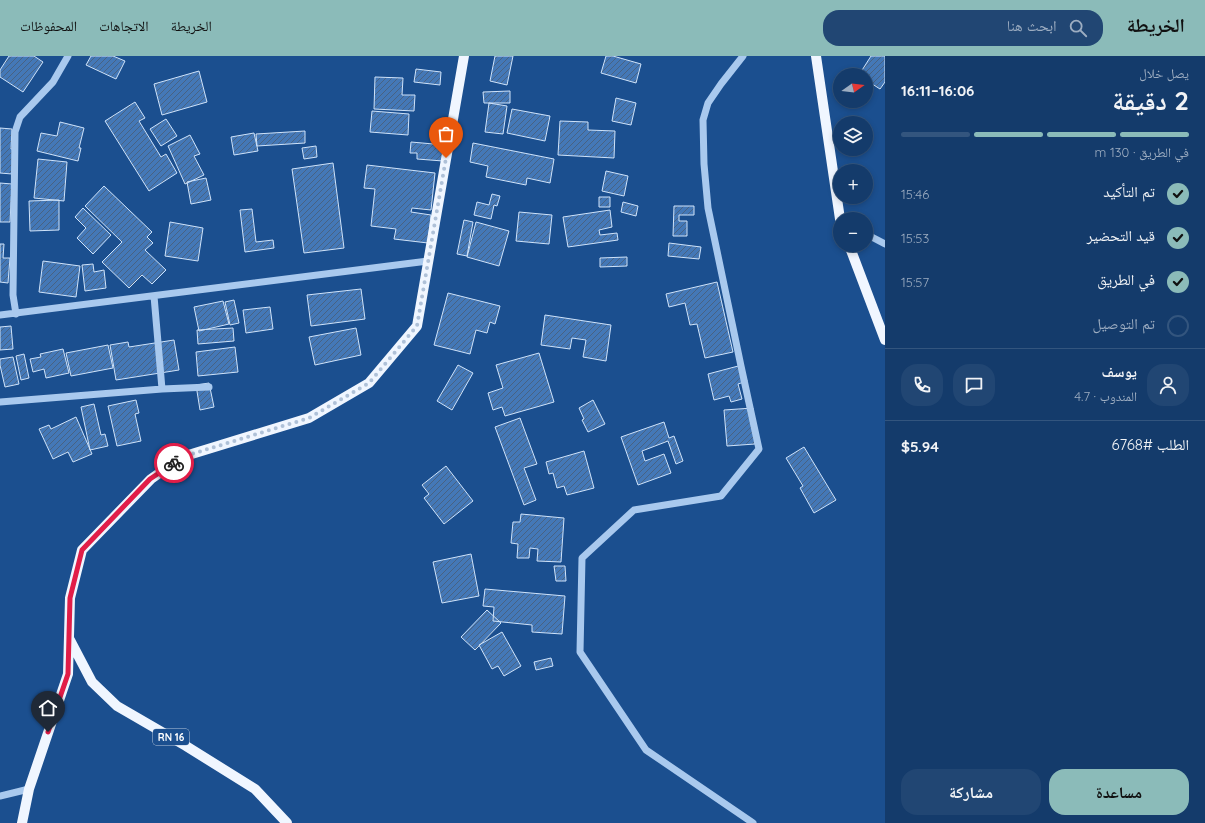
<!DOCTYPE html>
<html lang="ar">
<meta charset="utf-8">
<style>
body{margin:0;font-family:Quicksand,"Noto Naskh Arabic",sans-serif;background:#214673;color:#f1f3f6;direction:rtl;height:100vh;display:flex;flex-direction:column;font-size:15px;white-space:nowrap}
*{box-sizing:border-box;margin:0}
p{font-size:13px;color:#9dadc1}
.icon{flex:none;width:22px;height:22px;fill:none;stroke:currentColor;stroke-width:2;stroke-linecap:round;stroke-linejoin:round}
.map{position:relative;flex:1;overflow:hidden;direction:ltr}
.sheet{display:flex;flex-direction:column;background:#143b6b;width:320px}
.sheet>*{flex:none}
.needle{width:26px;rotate:76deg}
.controls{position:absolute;left:833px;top:12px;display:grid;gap:8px}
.controls a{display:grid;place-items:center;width:40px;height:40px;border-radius:50%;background:#143b6b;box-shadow:0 2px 6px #0003,0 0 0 1px #33557e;font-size:20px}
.pin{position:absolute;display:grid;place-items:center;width:34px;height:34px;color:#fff;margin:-41px -17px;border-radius:50% 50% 50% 0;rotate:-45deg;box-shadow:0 0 4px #0007}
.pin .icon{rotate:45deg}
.courier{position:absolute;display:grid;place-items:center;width:40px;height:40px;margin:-20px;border:3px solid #e11d48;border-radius:50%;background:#fff;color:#222;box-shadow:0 1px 5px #0007}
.summary em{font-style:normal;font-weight:700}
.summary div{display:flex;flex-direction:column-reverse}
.summary{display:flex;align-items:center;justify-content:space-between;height:68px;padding:0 16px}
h1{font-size:26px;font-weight:700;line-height:30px}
.bar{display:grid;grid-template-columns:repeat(4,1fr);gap:6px 4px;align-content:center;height:48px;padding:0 16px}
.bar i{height:5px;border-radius:3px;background:#33557e}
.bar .selected{background:#8bbbb9}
.bar p{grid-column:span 4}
.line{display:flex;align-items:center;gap:10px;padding:0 16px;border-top:1px solid #33557e}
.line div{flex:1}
.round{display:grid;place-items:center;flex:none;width:42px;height:42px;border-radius:16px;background:#214673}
ol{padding:0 16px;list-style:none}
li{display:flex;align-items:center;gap:12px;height:44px}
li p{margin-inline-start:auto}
li .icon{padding:4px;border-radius:50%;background:#8bbbb9;color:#111;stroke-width:4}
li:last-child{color:#9dadc1}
li i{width:22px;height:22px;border:2px solid #33557e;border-radius:50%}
.primary-button{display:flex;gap:8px;margin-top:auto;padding:8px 16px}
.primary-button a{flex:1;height:46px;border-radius:16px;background:#8bbbb9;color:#111;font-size:16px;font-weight:700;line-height:46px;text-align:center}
.primary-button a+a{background:#214673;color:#f1f3f6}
header{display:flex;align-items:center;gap:24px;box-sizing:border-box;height:56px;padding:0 20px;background:#8bbbb9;color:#111}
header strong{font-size:19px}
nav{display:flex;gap:22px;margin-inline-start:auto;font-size:14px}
.search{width:280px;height:36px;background:#214673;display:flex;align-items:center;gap:10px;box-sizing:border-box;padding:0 14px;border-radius:16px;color:#9dadc1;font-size:15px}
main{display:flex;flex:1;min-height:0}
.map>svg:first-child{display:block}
</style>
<header>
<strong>الخريطة</strong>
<div class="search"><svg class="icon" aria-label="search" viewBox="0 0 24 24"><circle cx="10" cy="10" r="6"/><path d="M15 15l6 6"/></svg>ابحث هنا</div>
<nav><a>الخريطة</a><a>الاتجاهات</a><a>المحفوظات</a></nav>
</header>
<main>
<section class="sheet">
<div class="summary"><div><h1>2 دقيقة</h1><p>يصل خلال</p></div><em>16:06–16:11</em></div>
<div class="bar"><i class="selected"></i><i class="selected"></i><i class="selected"></i><i></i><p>في الطريق · 130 m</p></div>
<ol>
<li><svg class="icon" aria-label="check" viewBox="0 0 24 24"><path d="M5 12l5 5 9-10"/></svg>تم التأكيد<p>15:46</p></li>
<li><svg class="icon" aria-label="check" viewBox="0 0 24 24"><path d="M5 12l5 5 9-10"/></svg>قيد التحضير<p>15:53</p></li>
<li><svg class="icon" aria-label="check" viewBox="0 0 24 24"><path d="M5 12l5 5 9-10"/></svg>في الطريق<p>15:57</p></li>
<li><i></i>تم التوصيل</li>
</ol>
<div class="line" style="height:72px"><a class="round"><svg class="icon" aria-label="person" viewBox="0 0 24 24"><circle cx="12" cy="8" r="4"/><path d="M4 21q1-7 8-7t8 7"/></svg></a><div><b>يوسف</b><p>المندوب · 4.7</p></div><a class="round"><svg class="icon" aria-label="chat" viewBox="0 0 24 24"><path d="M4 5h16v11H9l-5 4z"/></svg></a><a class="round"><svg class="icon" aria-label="phone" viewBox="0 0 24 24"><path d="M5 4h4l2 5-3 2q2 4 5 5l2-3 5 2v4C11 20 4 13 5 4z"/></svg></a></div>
<div class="line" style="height:52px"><div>الطلب #6768</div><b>$5.94</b></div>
<div class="primary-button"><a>مساعدة</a><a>مشاركة</a></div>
</section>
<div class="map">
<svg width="885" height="767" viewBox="0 0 885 767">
<defs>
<pattern id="building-hatch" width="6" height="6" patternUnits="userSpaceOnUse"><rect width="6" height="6" fill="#4478b7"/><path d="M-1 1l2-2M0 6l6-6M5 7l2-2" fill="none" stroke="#486282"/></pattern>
</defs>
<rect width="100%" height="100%" fill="#1b4f8f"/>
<!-- building -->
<path fill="url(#building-hatch)" stroke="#cfe3fa" d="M 9,0 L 34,0 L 43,6 L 23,36 L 0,21 L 0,14 Z
M 91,0 L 113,0 L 125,5 L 116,23 L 86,9 Z
M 495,0 L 513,0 L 507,29 L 490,25 Z
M 606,0 L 613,0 L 641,8 L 636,27 L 601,17 Z
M 871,0 L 885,0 L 885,26 L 880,33 L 866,24 L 866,19 L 859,19 Z
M 416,13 L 441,16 L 440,29 L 414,26 Z
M 199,15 L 207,46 L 162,59 L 154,28 Z
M 375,21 L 403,22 L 402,39 L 415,39 L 414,55 L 374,53 Z
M 510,35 L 510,47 L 484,47 L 483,36 Z
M 616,42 L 636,47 L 631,69 L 612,65 Z
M 135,46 L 145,62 L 139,65 L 161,101 L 166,98 L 177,117 L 149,135 L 105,65 Z
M 489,47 L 507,50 L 503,78 L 485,76 Z
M 512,53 L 550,60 L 545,85 L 507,77 Z
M 372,55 L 409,58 L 408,79 L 370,76 Z
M 166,63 L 177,80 L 161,90 L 150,73 Z
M 560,65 L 588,66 L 588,74 L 615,75 L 614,102 L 558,99 Z
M 60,66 L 84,72 L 79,92 L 81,92 L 78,105 L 37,95 L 41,77 L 57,80 Z
M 0,72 L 12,73 L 11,93 L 14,93 L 12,118 L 0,117 Z
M 305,75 L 305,87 L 257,90 L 256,78 Z
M 254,77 L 258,95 L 234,99 L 231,81 Z
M 190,79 L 200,98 L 194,100 L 204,119 L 185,128 L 168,90 Z
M 411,86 L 445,89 L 443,105 L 417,103 L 417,97 L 410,97 Z
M 473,87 L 554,103 L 550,127 L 527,122 L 526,129 L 486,121 L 488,110 L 470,106 Z
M 316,90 L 317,101 L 304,103 L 302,92 Z
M 38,103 L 67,106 L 64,145 L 34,142 Z
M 333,107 L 344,192 L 304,197 L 292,113 Z
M 367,109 L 435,117 L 431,154 L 412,152 L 411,156 L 431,159 L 428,187 L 394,183 L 396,173 L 371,170 L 375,133 L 364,132 Z
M 606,115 L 628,120 L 624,140 L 602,135 Z
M 206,122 L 211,144 L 191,148 L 187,126 Z
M 0,127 L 12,128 L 10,166 L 0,166 Z
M 104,130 L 152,176 L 147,181 L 153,187 L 145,194 L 166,214 L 152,228 L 142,219 L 129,232 L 102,206 L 122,186 L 85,150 Z
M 492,138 L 500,140 L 497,150 L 494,149 L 491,163 L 474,159 L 477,146 L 489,149 Z
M 599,141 L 610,141 L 610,151 L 599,151 Z
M 59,144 L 59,174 L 30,175 L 29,145 Z
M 623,146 L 638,150 L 636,160 L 621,156 Z
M 674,150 L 694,150 L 694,159 L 679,159 L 679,165 L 687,165 L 687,180 L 673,180 Z
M 83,152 L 111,179 L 93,198 L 77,182 L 86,172 L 75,161 Z
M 252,153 L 256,186 L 273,184 L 274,192 L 245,196 L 240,154 Z
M 610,154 L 612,171 L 599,174 L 600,179 L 617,177 L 618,184 L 568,191 L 563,161 Z
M 519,156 L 552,159 L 549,188 L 516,185 Z
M 464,164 L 473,166 L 467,200 L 457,198 Z
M 170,166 L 203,172 L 198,205 L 165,200 Z
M 476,166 L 509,175 L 499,210 L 467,201 Z
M 669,187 L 701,191 L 699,203 L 668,200 Z
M 0,188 L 4,188 L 3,202 L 10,202 L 8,227 L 0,226 Z
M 627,201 L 627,210 L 600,211 L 600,202 Z
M 43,205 L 80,210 L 76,241 L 39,236 Z
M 93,208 L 94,216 L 104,214 L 106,232 L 85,235 L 82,209 Z
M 717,226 L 733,296 L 705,302 L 697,268 L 690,269 L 685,247 L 669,251 L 666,238 Z
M 361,233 L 365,263 L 311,270 L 307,239 Z
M 448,237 L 500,250 L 495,268 L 490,266 L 487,277 L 476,274 L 470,298 L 434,289 Z
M 234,244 L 239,267 L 230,269 L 225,246 Z
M 223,245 L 229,268 L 199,275 L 194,251 Z
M 270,251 L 273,273 L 246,277 L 243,254 Z
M 545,259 L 611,269 L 606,305 L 583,301 L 586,284 L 572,282 L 570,293 L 541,289 Z
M 11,270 L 13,293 L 0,294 L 0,271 Z
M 233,272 L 234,285 L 198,288 L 197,274 Z
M 356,272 L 361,299 L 315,309 L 309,281 Z
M 174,284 L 179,314 L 116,324 L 110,289 L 128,286 L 129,291 Z
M 108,289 L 113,312 L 71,320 L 66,297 Z
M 235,291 L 238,316 L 198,320 L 196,296 Z
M 63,293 L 69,317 L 46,322 L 44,313 L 33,316 L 30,303 L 41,301 L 40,298 Z
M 539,297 L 554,346 L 505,360 L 502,351 L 493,354 L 488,337 L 503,332 L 496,309 Z
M 24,298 L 29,322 L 21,324 L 16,300 Z
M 13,301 L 19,328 L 5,331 L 0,309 L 0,303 Z
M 458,309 L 473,317 L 452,354 L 437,345 Z
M 742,309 L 747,325 L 738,328 L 742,343 L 731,346 L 729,340 L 714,344 L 708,318 Z
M 209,327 L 214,351 L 200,354 L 196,329 Z
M 136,344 L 139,357 L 135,358 L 141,385 L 117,390 L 108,350 Z
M 593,344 L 605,368 L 588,376 L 582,364 L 584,363 L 579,352 Z
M 94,348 L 101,379 L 105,378 L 108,390 L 90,394 L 81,351 Z
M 753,352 L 755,388 L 727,390 L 724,354 Z
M 76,361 L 92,398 L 73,406 L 68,396 L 53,403 L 39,373 L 49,369 L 51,373 Z
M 520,362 L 537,408 L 524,412 L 536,444 L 524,449 L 495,371 Z
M 664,366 L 669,382 L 674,380 L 683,405 L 676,408 L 668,385 L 642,395 L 645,405 L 664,398 L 671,417 L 638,429 L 621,381 Z
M 804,391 L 836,444 L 814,457 L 800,432 L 803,430 L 786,402 Z
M 584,395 L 594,432 L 567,439 L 564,430 L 557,432 L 553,417 L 549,418 L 546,406 Z
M 446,410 L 473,445 L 444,468 L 424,442 L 429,438 L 422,429 Z
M 521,458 L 564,462 L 561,506 L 537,505 L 538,493 L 530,492 L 529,502 L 517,502 L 518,488 L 511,487 L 513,466 L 520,466 Z
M 471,498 L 479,540 L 442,547 L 433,506 Z
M 554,510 L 565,510 L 566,525 L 556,525 Z
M 485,533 L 565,540 L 562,578 L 532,576 L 532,569 L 493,565 L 494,551 L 483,550 Z
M 487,554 L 501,567 L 475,594 L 461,581 Z
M 502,576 L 521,610 L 504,620 L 498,610 L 492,613 L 479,589 Z
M 551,602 L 553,610 L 536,614 L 534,606 Z"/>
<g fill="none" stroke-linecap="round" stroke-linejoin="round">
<!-- minor -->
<path stroke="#a9c9ee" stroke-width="7" d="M 743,0 L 721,28 L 708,47 L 703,64 L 704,108 L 708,152 L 741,310 L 759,393 L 721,440 L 634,454 L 582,502 L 580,596 L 646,694 L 753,767
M 866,178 L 885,188
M 154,240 L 162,333
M 16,258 L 13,239 L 15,76 L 20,61 L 53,26 L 68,0
M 0,259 L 428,205
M 0,346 L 162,333 L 209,331
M 0,740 L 29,733"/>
<!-- major -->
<path stroke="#f0f6ff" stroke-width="10" d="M 816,0 L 840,163
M 849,189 L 885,284
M 70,584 L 92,626 L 117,650 L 186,690 L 255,733 L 287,767
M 22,767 L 29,733 L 68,618 L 70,542 L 82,494 L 151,423 L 182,401 L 309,362 L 369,327 L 417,270 L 464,0"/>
</g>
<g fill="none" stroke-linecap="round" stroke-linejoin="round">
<!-- done -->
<path stroke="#afc1d8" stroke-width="4" stroke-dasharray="0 7.2" d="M 174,407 L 182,401 L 309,362 L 369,327 L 417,270 L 446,102"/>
<!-- route -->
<path stroke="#e11d48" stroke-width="5" d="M 48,676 L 68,618 L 70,542 L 82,494 L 150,423 L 174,407"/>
</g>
<g text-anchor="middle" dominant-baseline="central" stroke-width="3" stroke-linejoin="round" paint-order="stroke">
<!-- shield labels -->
<rect fill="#1b4f8f" stroke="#bbcadd" stroke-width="1" x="153" y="673" width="36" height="16" rx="3"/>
<g font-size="10" font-weight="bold" fill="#fff">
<text x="171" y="681">RN 16</text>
</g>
</g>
</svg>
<div class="controls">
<a><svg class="needle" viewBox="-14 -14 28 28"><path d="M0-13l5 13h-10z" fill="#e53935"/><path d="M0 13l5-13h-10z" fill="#9dadc1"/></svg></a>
<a><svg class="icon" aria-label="layers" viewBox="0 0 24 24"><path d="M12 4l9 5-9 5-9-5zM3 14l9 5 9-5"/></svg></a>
<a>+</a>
<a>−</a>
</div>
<div class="pin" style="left:446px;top:102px;background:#ea580c"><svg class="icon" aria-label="bag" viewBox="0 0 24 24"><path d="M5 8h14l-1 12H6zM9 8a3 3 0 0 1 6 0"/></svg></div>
<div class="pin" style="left:48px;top:676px;background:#1f2937"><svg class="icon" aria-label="home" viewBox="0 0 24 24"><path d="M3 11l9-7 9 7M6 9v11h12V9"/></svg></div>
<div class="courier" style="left:174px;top:407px"><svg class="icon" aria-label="bike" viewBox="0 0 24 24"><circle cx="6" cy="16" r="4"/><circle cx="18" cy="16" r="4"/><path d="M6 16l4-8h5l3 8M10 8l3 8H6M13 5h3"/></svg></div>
</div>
</main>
